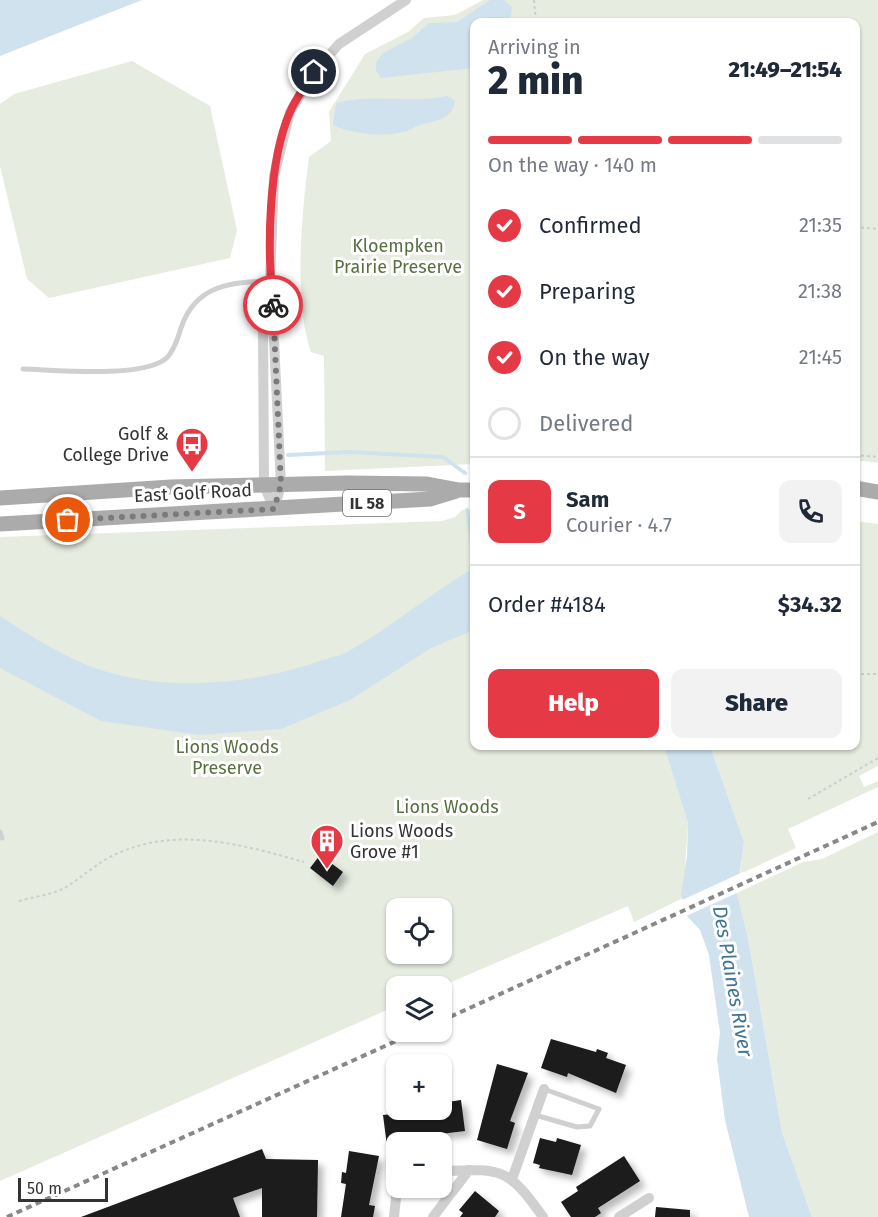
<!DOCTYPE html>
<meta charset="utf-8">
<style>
body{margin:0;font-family:"Fira Sans",sans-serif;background:#f2f2f3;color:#1f2937;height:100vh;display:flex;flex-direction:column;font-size:22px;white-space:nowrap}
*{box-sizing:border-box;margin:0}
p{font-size:20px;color:#747a83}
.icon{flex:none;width:33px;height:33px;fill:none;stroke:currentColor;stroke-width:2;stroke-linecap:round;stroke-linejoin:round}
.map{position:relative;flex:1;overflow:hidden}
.panel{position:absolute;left:470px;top:18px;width:390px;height:732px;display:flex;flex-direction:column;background:#fff;border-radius:12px;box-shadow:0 2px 4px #0004}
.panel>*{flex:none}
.buttons{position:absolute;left:386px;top:898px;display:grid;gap:12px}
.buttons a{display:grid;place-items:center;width:66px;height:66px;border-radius:12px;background:#fff;box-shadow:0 2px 4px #0004;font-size:30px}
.scale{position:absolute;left:18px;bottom:15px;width:90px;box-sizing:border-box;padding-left:6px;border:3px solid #333;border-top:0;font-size:16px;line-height:21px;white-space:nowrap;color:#333;-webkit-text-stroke:4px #fff;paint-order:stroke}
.pin{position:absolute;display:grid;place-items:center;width:51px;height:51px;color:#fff;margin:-26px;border:3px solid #fff;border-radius:50%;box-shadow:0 2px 6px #0007}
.courier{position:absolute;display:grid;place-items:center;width:60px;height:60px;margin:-30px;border:4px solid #e63946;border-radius:50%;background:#fff;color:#222;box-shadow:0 2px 8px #0007}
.overview em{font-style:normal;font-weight:800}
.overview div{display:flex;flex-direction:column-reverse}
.overview{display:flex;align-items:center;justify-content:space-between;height:102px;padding:0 18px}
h1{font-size:39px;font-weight:800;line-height:45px}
.bar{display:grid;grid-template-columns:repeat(4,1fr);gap:9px 6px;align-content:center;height:72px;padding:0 18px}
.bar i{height:8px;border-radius:4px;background:#e0e1e3}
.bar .active{background:#e63946}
.bar p{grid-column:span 4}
.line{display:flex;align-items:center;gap:15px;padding:0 18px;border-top:2px solid #e0e1e3}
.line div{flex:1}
.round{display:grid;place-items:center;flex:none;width:63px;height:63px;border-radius:12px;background:#f2f2f3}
ol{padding:0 18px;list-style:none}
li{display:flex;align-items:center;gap:18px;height:66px}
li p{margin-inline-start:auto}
li .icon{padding:6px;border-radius:50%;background:#e63946;color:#fff;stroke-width:4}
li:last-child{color:#747a83}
li i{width:33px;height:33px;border:3px solid #e0e1e3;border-radius:50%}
.primary-button{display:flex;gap:12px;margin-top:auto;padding:12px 18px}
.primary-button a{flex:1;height:69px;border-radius:12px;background:#e63946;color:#fff;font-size:24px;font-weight:800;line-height:69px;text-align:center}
.primary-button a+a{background:#f2f2f3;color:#1f2937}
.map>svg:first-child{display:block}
</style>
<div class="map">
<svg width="878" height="1217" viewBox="0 0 878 1217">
<defs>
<filter id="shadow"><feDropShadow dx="5.5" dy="5.5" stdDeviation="3" flood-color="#0004"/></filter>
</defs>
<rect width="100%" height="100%" fill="#fff"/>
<!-- green -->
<path fill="#e6ecdf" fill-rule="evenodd" d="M 483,0 L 878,0 L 878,463 L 855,460 L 855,22 L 474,22 L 474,464 L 325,471 L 324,356 L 311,352 C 293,301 302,211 309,157 L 331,141 L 329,112 L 365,54 L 408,32 L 424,18 L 455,15 Z
M 132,61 L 210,106 L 237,230 L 230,258 L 49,298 L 27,279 L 0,166 L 0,104 L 14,94 Z
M 462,510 L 474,510 L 474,746 L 664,746 L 688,824 L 683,898 L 634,922 L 628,906 L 440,987 L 396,987 L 396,1006 L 0,1181 L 0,537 L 442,521 L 455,517 ZM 396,909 L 441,909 L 441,954 L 396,954 Z
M 855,521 L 878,524 L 878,766 L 859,776 L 864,787 L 878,781 L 878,787 L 788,829 L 796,848 L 740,874 L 744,842 L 710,746 L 855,746 Z
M 878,832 L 878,1217 L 812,1217 L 782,1132 L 748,938 L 737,893 L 803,862 L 822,859 Z"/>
<!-- water -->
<path fill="#cfe2ee" d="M 0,0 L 142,0 L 0,56 Z
M 490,0 L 504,0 L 512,7 L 510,21 L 474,22 L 474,68 L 381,78 L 376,71 L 376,62 L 383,53 L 412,38 L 429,23 L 457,22 Z
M 447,96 L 455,101 C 451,120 438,120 420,125 C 414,127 409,131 403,132 C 383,137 351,134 333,125 L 336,103 C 372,93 410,104 447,96 Z
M 474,568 L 474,630 L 431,648 L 350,700 L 281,729 L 199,735 L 101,721 L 0,668 L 0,616 C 32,637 68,660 104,671 C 170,692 256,684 319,661 C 329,658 340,656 349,651 C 393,626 431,593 474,568 Z
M 664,746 L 710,746 L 744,842 L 737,893 L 748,938 L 782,1132 L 812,1217 L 749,1217 L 725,1120 L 717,1059 L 720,1033 L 709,955 L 700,930 L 687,916 L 681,894 L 687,856 L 688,824 Z"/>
<!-- pier -->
<path fill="#fff" d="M 743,872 L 741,891 L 684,917 L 680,901 Z"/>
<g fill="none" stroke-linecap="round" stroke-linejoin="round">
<!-- stream -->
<path stroke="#cfe2ee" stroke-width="4" d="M 288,455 L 349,452 L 443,457 L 465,473
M 467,510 L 474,557"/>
</g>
<!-- building -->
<path fill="#1a1a1a" filter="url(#shadow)" d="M 320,855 L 343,872 L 333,886 L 310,868 Z
M 551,1039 L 596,1052 L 597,1049 L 608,1053 L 606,1058 L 626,1065 L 616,1093 L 568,1073 L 567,1077 L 541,1068 Z
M 497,1064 L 528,1073 L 510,1121 L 515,1123 L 507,1149 L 477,1140 Z
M 461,1100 L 465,1131 L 415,1137 L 416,1142 L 387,1146 L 383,1115 L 404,1113 L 404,1110 L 441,1110 L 441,1103 Z
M 540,1138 L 556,1142 L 557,1138 L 581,1145 L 572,1175 L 539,1168 L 540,1165 L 533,1163 Z
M 262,1149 L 266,1159 L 318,1160 L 317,1217 L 262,1217 L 262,1188 L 233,1198 L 240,1217 L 81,1217 Z
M 349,1151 L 379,1156 L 369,1205 L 375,1206 L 373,1217 L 341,1217 L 346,1184 L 341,1183 L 342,1172 L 346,1173 Z
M 624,1156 L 640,1181 L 598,1208 L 601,1213 L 595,1217 L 571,1217 L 561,1202 L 578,1191 L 576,1187 Z
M 475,1191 L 499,1211 L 495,1217 L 460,1217 L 463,1213 L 459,1210 Z
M 656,1207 L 690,1210 L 690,1217 L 655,1217 Z"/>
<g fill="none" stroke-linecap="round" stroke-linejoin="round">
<!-- path -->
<path stroke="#cdcdcd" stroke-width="2" stroke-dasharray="3 3" stroke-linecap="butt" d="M 534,0 L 536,22
M 855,227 L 878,229
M 855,455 L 878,457
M 855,674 L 878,674
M 808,799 L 878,758
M 19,901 C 32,897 50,895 63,889 C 80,879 94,865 112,856 C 175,825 240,844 304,862"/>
<!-- service -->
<path stroke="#d0d0d0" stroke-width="5" d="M 23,369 C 57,370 137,378 164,360 C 172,355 178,338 181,328 C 195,285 231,282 270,281
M 0,832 L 2,838
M 535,1115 L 577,1127 L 590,1126 L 599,1109 L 544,1089"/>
<!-- minor -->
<path stroke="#d0d0d0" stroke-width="10" d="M 272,299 L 281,485 L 274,509
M 274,509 L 264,485 L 263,328 L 270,281 L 274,176 L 290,112 L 314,72 L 339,44 L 406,0
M 441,1171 C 501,1169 507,1166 543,1217
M 512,1179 L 544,1089
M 394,1217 L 397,1188
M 433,1217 L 469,1170
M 619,1217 L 649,1198"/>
<!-- primary -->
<path stroke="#ababab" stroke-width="15" d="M 855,488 L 878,492
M 0,498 L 171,487 L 348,483 L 427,484 L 459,490 L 474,490
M 0,524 L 430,499 L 456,491"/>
<!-- rail -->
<path stroke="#888" stroke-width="4" stroke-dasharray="6 4.5" stroke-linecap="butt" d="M 441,1021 L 878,822
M 7,1217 L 416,1032"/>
</g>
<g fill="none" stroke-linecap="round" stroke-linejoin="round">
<!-- done -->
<path stroke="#7a7a7a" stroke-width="6" stroke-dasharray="0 10.8" d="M 68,520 L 274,509 L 281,485 L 273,305"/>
<!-- route -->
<path stroke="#e63946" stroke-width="8" d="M 273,305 C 267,250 268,162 290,112 C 296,98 306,85 314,72"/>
</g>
<!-- icons -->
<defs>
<g id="bus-pin" transform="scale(1.725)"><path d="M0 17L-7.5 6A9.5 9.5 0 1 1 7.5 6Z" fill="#e63946" stroke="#fff"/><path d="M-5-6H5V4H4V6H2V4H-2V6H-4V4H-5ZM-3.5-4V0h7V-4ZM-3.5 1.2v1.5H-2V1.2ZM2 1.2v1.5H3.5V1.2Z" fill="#fff"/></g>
<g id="building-pin" transform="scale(1.725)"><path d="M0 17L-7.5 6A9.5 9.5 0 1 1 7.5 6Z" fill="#e63946" stroke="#fff"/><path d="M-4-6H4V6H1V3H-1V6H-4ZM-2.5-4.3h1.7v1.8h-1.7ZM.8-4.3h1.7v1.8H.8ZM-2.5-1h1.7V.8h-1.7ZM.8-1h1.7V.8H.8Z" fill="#fff"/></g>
</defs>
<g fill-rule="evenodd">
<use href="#bus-pin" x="192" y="444"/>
<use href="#building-pin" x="327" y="841"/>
</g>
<g text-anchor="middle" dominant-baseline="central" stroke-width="6" stroke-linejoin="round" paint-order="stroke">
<!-- shield labels -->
<rect fill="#fff" stroke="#707070" stroke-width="1.5" x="343" y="490" width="48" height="26" rx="4.5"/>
<g font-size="16" font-weight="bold" fill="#333">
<text x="367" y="503">IL 58</text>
</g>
<!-- park labels -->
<g font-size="18" fill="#56703f" stroke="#fff">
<text x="398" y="246">Kloempken<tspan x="398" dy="21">Prairie Preserve</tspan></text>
<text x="227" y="747">Lions Woods<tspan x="227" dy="21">Preserve</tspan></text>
<text x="447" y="807">Lions Woods</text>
</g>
<!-- poi labels -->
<g font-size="18" fill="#333" stroke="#fff" text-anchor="end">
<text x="169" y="434">Golf &amp;<tspan x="169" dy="21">College Drive</tspan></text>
<text x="350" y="831" text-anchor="start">Lions Woods<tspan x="350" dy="21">Grove #1</tspan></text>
</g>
<!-- street labels -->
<g font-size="18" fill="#333" stroke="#fff">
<text transform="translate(193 493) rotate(-3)">East Golf Road</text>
</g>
<!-- water labels -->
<g font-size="20" font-style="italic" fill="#3f7597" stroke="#fff">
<text transform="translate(733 981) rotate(80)">Des Plaines River</text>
</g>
</g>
</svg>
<div class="buttons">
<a><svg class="icon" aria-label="locate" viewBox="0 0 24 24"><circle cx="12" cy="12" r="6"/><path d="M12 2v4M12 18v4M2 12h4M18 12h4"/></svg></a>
<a><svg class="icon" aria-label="layers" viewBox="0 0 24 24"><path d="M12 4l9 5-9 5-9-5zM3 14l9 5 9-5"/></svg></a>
<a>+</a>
<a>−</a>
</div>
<div class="scale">50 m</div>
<div class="pin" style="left:68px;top:520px;background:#ea580c"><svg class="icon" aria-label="bag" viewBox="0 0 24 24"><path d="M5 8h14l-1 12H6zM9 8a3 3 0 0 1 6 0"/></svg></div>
<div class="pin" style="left:314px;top:72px;background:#1f2937"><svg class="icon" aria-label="home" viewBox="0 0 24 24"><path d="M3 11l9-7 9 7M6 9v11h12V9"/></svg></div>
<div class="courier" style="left:273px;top:305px"><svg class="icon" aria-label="bike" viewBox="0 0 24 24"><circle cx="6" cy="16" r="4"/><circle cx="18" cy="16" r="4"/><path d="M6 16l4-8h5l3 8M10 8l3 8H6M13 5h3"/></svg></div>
<section class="panel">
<div class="overview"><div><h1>2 min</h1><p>Arriving in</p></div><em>21:49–21:54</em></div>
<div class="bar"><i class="active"></i><i class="active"></i><i class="active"></i><i></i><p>On the way · 140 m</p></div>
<ol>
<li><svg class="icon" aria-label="check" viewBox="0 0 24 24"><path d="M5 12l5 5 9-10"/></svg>Confirmed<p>21:35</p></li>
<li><svg class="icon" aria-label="check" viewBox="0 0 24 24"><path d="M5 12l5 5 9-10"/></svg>Preparing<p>21:38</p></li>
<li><svg class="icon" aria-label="check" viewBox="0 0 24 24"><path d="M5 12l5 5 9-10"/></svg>On the way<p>21:45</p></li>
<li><i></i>Delivered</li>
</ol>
<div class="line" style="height:108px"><b class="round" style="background:#e63946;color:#fff">S</b><div><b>Sam</b><p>Courier · 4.7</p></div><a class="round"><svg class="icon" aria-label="phone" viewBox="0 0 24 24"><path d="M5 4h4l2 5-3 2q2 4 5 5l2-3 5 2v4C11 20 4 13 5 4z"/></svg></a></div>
<div class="line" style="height:78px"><div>Order #4184</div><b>$34.32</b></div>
<div class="primary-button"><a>Help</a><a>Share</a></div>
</section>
</div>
